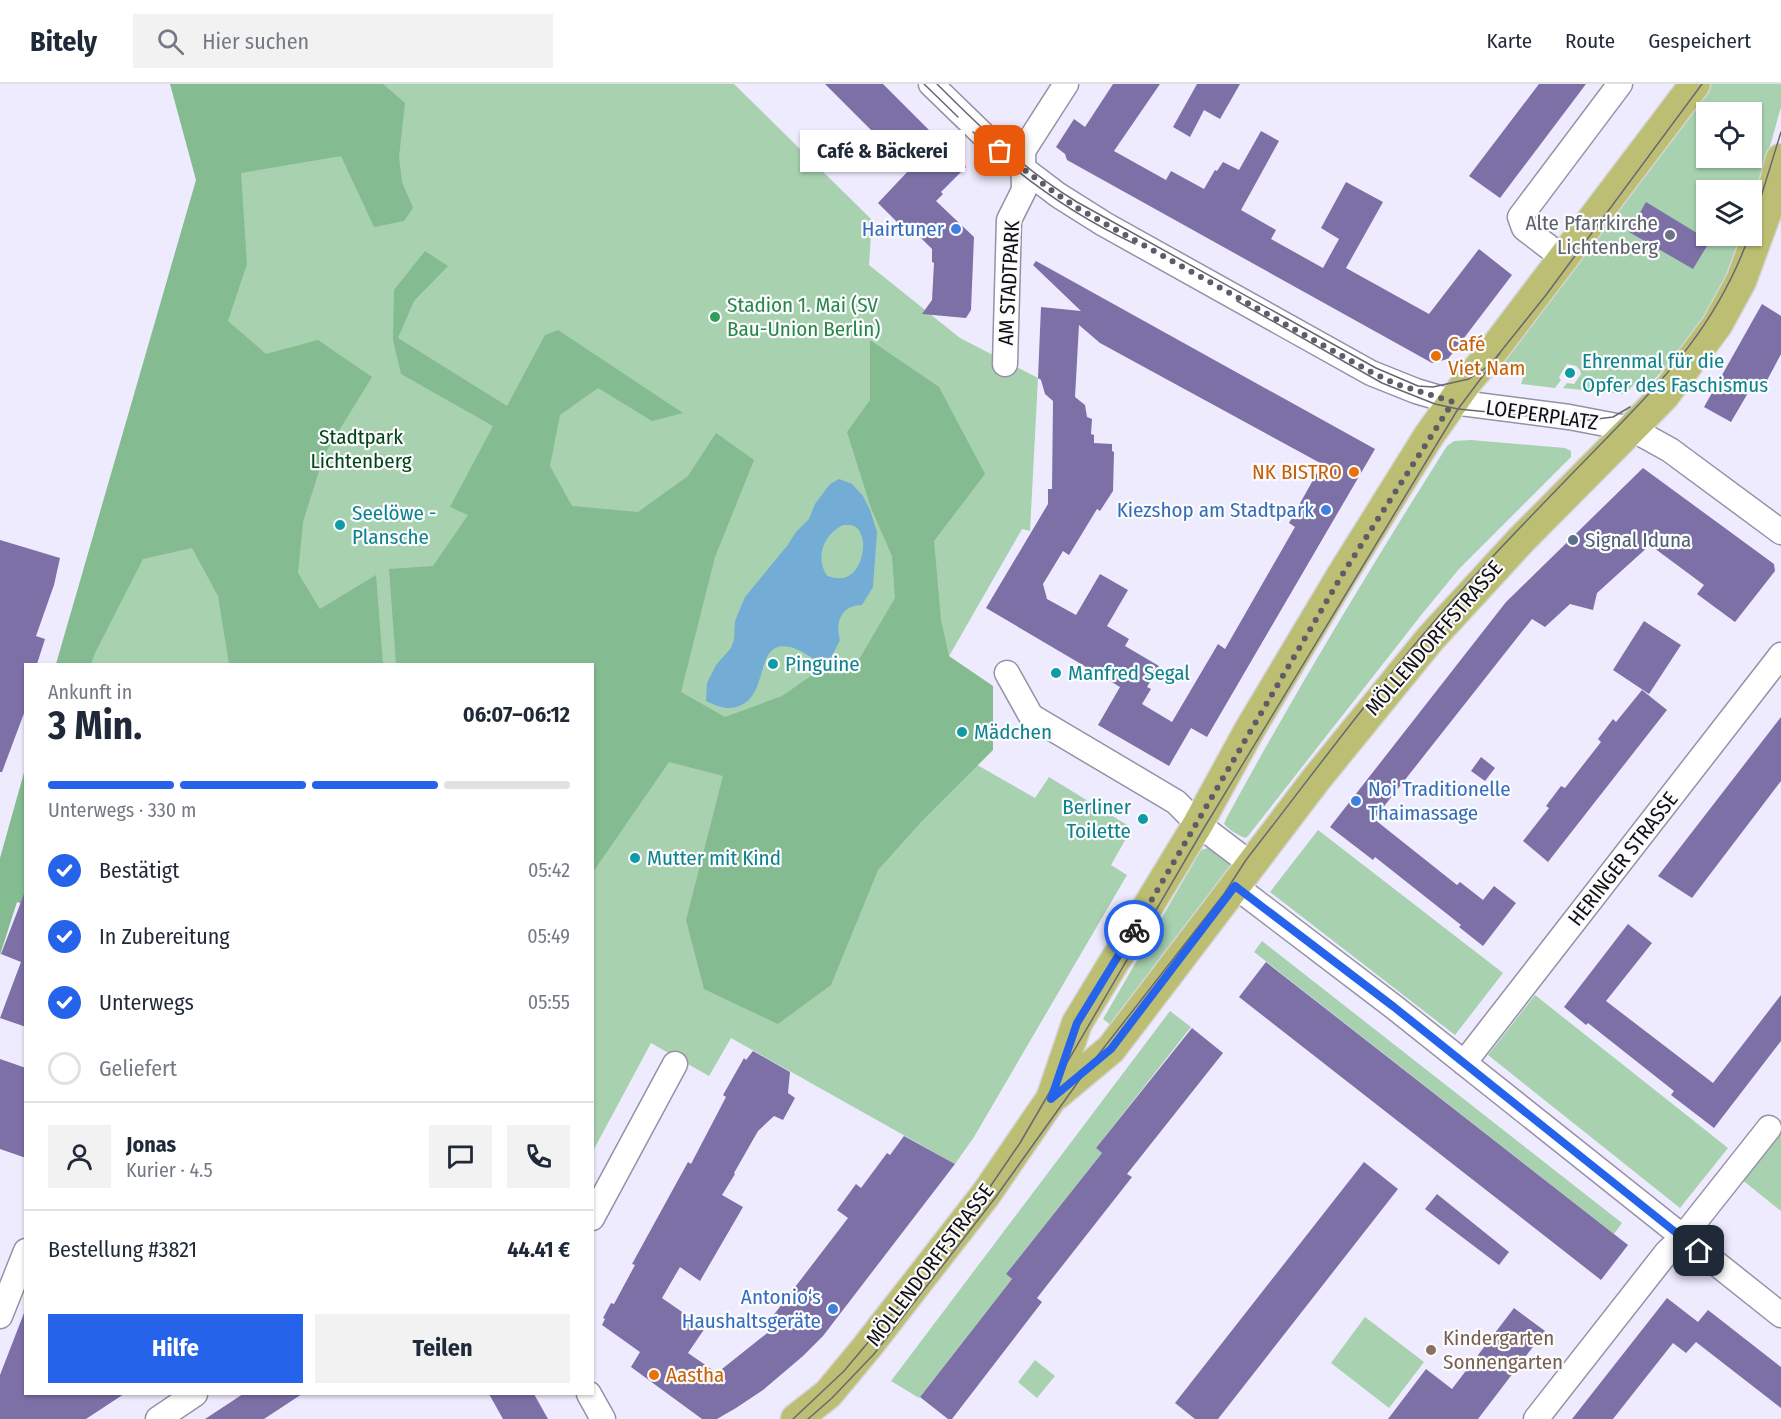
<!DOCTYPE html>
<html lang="de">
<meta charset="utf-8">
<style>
body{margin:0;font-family:"Fira Sans Condensed",sans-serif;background:#f2f2f3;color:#1f2937;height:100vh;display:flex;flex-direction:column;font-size:22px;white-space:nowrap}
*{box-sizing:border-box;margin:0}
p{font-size:20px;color:#747a83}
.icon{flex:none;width:33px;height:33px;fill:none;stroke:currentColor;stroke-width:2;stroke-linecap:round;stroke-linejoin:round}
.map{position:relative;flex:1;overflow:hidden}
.sheet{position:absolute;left:24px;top:579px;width:570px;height:732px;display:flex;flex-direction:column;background:#fff;border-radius:0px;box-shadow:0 2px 4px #0004}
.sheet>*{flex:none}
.buttons{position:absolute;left:1696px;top:18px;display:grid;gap:12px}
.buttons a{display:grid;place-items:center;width:66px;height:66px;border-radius:0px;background:#fff;box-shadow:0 2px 4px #0004;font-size:30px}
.pin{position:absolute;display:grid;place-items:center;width:51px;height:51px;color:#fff;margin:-26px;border-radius:12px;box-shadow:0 3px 9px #0006}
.courier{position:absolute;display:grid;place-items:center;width:60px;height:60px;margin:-30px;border:4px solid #2563eb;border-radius:50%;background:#fff;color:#222;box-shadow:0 2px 8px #0007}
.bubble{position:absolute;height:42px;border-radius:0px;background:#fff;box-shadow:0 2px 4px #0004;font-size:20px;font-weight:700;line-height:42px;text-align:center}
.summary em{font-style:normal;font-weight:700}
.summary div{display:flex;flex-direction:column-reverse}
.summary{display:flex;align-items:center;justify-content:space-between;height:102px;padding:0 24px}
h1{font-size:39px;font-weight:700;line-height:45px}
.bar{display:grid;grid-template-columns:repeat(4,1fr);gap:9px 6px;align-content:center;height:72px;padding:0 24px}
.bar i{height:8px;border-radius:4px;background:#e0e1e3}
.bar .current{background:#2563eb}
.bar p{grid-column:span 4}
.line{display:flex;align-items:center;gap:15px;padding:0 24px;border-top:2px solid #e0e1e3}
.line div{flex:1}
.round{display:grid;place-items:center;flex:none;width:63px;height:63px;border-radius:0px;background:#f2f2f3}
ol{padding:0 24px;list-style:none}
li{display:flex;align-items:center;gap:18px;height:66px}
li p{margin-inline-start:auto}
li .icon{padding:6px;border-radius:50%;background:#2563eb;color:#fff;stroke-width:4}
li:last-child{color:#747a83}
li i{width:33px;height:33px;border:3px solid #e0e1e3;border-radius:50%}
.button{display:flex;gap:12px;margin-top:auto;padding:12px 24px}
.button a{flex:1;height:69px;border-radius:0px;background:#2563eb;color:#fff;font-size:24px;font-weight:700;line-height:69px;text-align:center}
.button a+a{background:#f2f2f3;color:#1f2937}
header{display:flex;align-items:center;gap:36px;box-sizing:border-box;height:84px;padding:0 30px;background:#fff;border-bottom:2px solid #e0e1e3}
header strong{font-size:28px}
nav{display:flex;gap:33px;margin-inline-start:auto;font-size:21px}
.search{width:420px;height:54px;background:#f2f2f3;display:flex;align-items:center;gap:15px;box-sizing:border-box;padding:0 21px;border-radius:0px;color:#747a83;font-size:22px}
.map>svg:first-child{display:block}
</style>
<header>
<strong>Bitely</strong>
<div class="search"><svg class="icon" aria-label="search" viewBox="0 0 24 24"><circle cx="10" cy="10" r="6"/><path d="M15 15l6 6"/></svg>Hier suchen</div>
<nav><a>Karte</a><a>Route</a><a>Gespeichert</a></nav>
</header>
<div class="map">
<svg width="1781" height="1335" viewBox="0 0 1781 1335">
<rect width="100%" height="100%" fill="#eeebfe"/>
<!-- green -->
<path fill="#a8d1b0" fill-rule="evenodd" d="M 267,0 L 734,0 L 872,136 L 869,181 L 960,254 L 1038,294 L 1030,447 L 1022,445 L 909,642 L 1035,714 L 1049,693 L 1132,744 L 1111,781 L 1127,791 L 974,1053 L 955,1080 L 731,954 L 709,992 L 651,959 L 593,1067 L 592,580 L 72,580 Z
M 1709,0 L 1781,0 L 1781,23 L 1752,127 L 1752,106 L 1707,106 L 1707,152 L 1744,152 C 1723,208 1691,258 1649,301 L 1636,298 L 1627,308 L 1622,310 L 1563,304 L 1567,299 L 1574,300 L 1581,290 L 1580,286 L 1576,282 L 1567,280 L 1559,293 L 1561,296 L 1555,304 L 1521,300 L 1525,288 L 1520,284 L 1517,287 L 1495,286 ZM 1707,28 L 1752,28 L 1752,74 L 1707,74 Z
M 1471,356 L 1565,364 L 1571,367 L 1571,373 L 1459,485 L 1422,530 L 1248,752 L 1245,754 C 1238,751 1229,746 1224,740 L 1226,735 C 1295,608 1370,484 1447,362 L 1454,357 Z
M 1318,746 L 1503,889 L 1455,951 L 1270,808 Z
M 1208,764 L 1228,777 L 1230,782 L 1111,941 L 1103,935 L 1201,766 Z
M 1262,857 L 1622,1139 L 1614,1150 L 1254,868 Z
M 1535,911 L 1728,1064 L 1680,1124 L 1488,971 Z
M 1170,927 L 1191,943 L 1096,1064 L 1102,1069 L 1006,1190 L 1012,1195 L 919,1314 L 891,1297 Z
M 1780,1043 L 1781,1044 L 1781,1127 L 1741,1095 Z
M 1365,1233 L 1424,1278 L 1389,1324 L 1331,1279 Z
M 1035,1276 L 1055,1292 L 1037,1314 L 1018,1298 Z"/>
<!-- forest -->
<path fill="#84bb90" d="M 170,0 L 383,0 L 405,19 L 399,73 L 402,98 L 413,124 L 404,137 L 374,143 L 341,72 L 241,89 L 247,180 L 228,237 L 266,270 L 318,256 L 372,293 L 324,371 L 303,438 L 298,489 L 320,525 L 376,491 L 383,580 L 229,580 L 218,512 L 192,464 L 143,475 L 95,569 L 91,580 L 56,580 L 196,96 Z
M 425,167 L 448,182 L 414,217 L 398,254 L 507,322 L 545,251 L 558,246 L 683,329 L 652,337 L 598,304 L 560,331 L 550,382 L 572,422 L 638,428 L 688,392 L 716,349 L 754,376 L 715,473 L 681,608 L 725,633 L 782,612 L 834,576 L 857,579 L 895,514 L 892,472 L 871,424 L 847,348 L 870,316 L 870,256 L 939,303 L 985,390 L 934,457 L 941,536 L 949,572 L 993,602 L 993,666 L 921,738 L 878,786 L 831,901 L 778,940 L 704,905 L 686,836 L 723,692 L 669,678 L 593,788 L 592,580 L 396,580 L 389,485 L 433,482 L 468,431 L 450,423 L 493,342 L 401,290 L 393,256 L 394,206 Z
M 25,685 L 25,821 L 17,818 L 0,871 L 0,774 Z"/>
<!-- water -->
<path fill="#73acd5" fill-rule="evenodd" d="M 839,395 L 852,400 L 863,412 L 870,426 L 877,448 L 873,503 L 862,521 C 841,521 835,539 840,556 L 831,574 L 819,578 C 810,573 800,565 790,563 C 750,554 774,623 728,624 C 721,624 712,620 706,617 L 707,599 L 716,581 L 731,564 L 734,556 L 735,537 L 745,513 L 787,462 L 796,448 L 809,435 L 815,420 L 830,400 ZM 843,441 C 848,441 853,440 857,444 C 868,455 863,483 850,491 C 843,496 835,494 827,492 C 815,473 823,451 843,441 Z"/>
<!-- building -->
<path fill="#7d70a7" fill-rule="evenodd" d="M 825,0 L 883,0 L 966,83 L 941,108 L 943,110 L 936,117 L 974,153 L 971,226 L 966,234 L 922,230 L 932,216 L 934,179 L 932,178 L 932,165 L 908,141 L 904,145 L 878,119 L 910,85 Z
M 1113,0 L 1160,0 L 1114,67 L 1166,96 L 1171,87 L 1204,105 L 1215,86 L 1217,87 L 1223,78 L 1239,86 L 1261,47 L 1279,57 L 1241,126 L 1276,146 L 1271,155 L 1323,184 L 1339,155 L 1321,144 L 1346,98 L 1383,118 L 1346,184 L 1429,230 L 1479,165 L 1512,191 L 1448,275 L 1432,279 L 1067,76 L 1065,70 L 1056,63 L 1074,35 L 1085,43 Z
M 1197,0 L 1240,0 L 1220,35 L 1204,26 L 1190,53 L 1173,43 Z
M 1539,0 L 1586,0 L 1500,114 L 1469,92 Z
M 1646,118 L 1710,157 L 1693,185 L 1629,148 Z
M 1036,177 L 1375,365 L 1207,653 L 1191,644 L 1169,682 L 1098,641 L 1120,603 L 986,524 L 1048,420 L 1048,405 L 1052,405 L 1053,317 L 1045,310 L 1041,296 L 1038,294 L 1041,223 L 1081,227 L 1033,181 ZM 1079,241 L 1100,259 L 1322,380 L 1289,439 L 1295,443 L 1225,565 L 1218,560 L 1172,638 L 1142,620 L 1151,605 L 1147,603 L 1159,582 L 1125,562 L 1129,555 L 1107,542 L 1128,506 L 1100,490 L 1076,531 L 1047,515 L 1043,500 L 1063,467 L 1069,471 L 1097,425 L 1100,427 L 1113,407 L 1114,368 L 1112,367 L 1112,360 L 1094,359 L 1094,351 L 1091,350 L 1092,335 L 1087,333 L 1085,321 L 1075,313 Z
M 1762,220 L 1781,232 L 1781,270 L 1764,302 L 1755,297 L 1731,338 L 1704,323 Z
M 1643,384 L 1774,480 L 1775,487 L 1735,538 L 1697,510 L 1704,501 L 1650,461 L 1597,509 L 1593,526 L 1570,520 L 1545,543 L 1532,535 L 1374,735 L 1457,801 L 1460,798 L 1483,816 L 1494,802 L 1516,819 L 1483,862 L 1459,843 L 1461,841 L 1375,773 L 1373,776 L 1330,743 L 1506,518 Z
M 0,456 L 60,474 L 54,501 L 36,552 L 45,555 L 37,580 L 26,580 L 26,624 L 2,688 L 0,688 Z
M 1644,537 L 1681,561 L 1649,610 L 1613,586 Z
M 1642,606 L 1667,626 L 1548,778 L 1523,757 L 1549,724 L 1546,722 L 1561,702 L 1565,704 L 1601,658 L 1598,655 L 1613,635 L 1616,638 Z
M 1781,633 L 1781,697 L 1692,814 L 1658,792 Z
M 1481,673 L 1495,684 L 1485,697 L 1471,687 Z
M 24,810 L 26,810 L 26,943 L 0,934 L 21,878 L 1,870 Z
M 1628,840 L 1652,859 L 1606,917 L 1713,999 L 1781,911 L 1781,957 L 1714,1044 L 1671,1011 L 1674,1007 L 1588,939 L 1586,941 L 1564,923 Z
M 1266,878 L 1628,1161 L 1601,1196 L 1239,913 Z
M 1192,944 L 1223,969 L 1127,1090 L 1132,1093 L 1037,1214 L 1042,1218 L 952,1335 L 948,1335 L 920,1313 L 1012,1195 L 1006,1190 L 1102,1069 L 1096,1064 Z
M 753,967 L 790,988 L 788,1009 L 795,1014 L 783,1036 L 774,1032 L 758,1047 L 734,1089 L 735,1090 L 722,1111 L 743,1123 L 700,1197 L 680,1183 L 662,1214 L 705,1244 L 688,1269 L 717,1289 L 771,1246 L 766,1241 L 848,1134 L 837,1126 L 856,1100 L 861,1104 L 887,1069 L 890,1071 L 904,1052 L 955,1080 L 823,1252 L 803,1272 L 763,1306 L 736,1324 L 717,1335 L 702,1335 L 631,1283 L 640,1268 L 602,1241 L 605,1235 L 603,1234 L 611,1219 L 614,1220 L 635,1181 L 632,1180 L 688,1078 L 691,1080 L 726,1013 L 723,1011 L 744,974 L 746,976 Z
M 0,975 L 26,984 L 26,1074 L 0,1065 Z
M 1364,1078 L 1398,1105 L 1218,1335 L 1195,1335 L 1175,1319 Z
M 1437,1110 L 1509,1168 L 1499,1181 L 1425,1125 Z
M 1667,1214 L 1698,1238 L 1708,1226 L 1781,1283 L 1781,1324 L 1696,1258 L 1686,1269 L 1673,1259 L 1613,1335 L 1572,1335 Z
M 1514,1224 L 1545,1247 L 1478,1335 L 1388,1335 L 1426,1285 L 1452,1305 Z
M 24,1229 L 26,1310 L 124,1310 L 86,1335 L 0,1335 L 0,1291 Z
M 243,1310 L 302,1310 L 264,1335 L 205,1335 Z
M 489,1310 L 534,1310 L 548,1335 L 503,1335 Z"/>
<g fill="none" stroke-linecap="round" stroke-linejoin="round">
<!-- minor casing -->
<g stroke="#9591a7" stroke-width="27">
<path id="minor" d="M 931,0 L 1000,67 L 1058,111 L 1104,140 L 1371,289 L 1416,307 L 1453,318 L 1569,333 L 1632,345 L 1670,366 L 1781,448
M 1563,174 L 1524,144 L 1520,133 L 1620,0
M 1005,280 L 1009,136 L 1024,106 L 1023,67 L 1066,0
M 1007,589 L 1031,632 L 1176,718 L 1198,740 L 1252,781
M 1235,802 L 1394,923 L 1781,1231
M 1464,979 L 1781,571
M 592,1134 L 675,980
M 0,1232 L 26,1167
M 589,1310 L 603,1335
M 158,1335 L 195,1310
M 1536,1335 L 1667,1168 L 1682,1154 L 1769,1044"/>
</g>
<!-- major casing -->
<g stroke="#d4d4d5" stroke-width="33">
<path id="major" d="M 1051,1015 L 1077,939 L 1198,740 L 1250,645 L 1342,491 L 1428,353 L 1469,295 L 1489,272 L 1695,0
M 796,1335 L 828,1310 L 867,1263 L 986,1110 L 1051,1015 L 1111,965 L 1317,694 L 1430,555 L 1521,456 L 1664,312 L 1717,241 L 1741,197 L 1769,121 L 1781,75"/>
</g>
<!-- minor -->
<use href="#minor" stroke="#fff" stroke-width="24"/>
<!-- major -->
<use href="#major" stroke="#bcbf73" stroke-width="30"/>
<!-- tram -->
<path stroke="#696773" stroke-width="1.5" d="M 924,0 L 958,33
M 937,0 C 980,43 1024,86 1077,118 L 1376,284 L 1418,302 L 1433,303 L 1469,295 L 1490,281 L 1546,211 L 1702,0
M 973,48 C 1021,94 1075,132 1135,160
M 1752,142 L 1781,48
M 1237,217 L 1382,299 L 1435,320 L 1458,325 L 1581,337 L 1613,333 L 1630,323
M 968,1135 L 1020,1059 L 1204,744 L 1458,325 L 1500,269
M 793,1335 L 844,1287 L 924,1192
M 808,1335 L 832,1314 L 874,1270 L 995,1114 L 1088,984 L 1224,810 L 1246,776 C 1323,677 1397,575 1482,484 C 1520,443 1559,403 1598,363 C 1663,296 1717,242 1749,152"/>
</g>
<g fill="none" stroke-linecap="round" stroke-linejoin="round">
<!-- done -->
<path stroke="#5e5c68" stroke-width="6" stroke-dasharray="0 10.8" d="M 1000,67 L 1051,106 L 1079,125 L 1371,288 L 1396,300 L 1453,318 L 1342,491 L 1134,846"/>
<!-- route -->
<path stroke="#2563eb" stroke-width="8" d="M 1134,846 L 1077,939 L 1051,1015 L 1111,965 L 1235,802 L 1394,923 L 1699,1167"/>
</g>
<!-- markers -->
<g fill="#3f7fe0" stroke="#fbfbfb" stroke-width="2">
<circle cx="956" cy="145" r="6"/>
<circle cx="1326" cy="426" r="6"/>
<circle cx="1356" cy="717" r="6"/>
<circle cx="833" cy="1225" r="6"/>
</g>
<circle fill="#6b7280" stroke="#fbfbfb" stroke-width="2" cx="1670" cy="151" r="6"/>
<circle fill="#2e9e5b" stroke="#fbfbfb" stroke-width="2" cx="715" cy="233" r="6"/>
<g fill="#e8710a" stroke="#fbfbfb" stroke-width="2">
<circle cx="1436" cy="272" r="6"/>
<circle cx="1354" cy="388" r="6"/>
<circle cx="654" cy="1291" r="6"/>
</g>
<g fill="#0f9aa8" stroke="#fbfbfb" stroke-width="2">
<circle cx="1570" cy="289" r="6"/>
<circle cx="340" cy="441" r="6"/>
<circle cx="773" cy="580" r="6"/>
<circle cx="1056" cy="589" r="6"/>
<circle cx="962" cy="648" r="6"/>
<circle cx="1143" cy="735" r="6"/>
<circle cx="635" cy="774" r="6"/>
</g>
<circle fill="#5c6f8a" stroke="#fbfbfb" stroke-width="2" cx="1573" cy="456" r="6"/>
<circle fill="#8d6e63" stroke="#fbfbfb" stroke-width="2" cx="1431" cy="1266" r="6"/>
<g text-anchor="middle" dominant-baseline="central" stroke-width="4.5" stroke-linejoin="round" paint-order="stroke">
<!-- worship labels -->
<g font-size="21" fill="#5b616d" stroke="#fbfbfb" text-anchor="end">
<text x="1658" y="139">Alte Pfarrkirche<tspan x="1658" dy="24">Lichtenberg</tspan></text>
</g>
<!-- shop labels -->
<g font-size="21" fill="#366cbe" stroke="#fbfbfb" text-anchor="end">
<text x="944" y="145">Hairtuner</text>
<text x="1314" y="426">Kiezshop am Stadtpark</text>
<text x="1368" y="705" text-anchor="start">Noi Traditionelle<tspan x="1368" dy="24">Thaimassage</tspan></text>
<text x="821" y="1213">Antonio‘s<tspan x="821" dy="24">Haushaltsgeräte</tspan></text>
</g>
<!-- street labels -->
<g font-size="21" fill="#110f17" stroke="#fbfbfb">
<text transform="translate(1009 199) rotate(-87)">AM STADTPARK</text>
<text transform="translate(1542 331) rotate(8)">LOEPERPLATZ</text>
<text transform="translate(1434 554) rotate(-49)">MÖLLENDORFFSTRASSE</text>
<text transform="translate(1623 775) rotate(-52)">HERINGER STRASSE</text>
<text transform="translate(930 1181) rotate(-53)">MÖLLENDORFFSTRASSE</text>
</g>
<!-- leisure labels -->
<g font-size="21" fill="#27864d" stroke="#fbfbfb" text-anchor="start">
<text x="727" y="221">Stadion 1. Mai (SV<tspan x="727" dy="24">Bau-Union Berlin)</tspan></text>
</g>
<!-- food labels -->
<g font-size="21" fill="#c56008" stroke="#fbfbfb" text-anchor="start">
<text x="1448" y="260">Café<tspan x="1448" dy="24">Viet Nam</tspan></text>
<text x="1342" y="388" text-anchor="end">NK BISTRO</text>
<text x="666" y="1291">Aastha</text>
</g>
<!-- culture labels -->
<g font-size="21" fill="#0d838f" stroke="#fbfbfb" text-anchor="start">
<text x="1582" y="277">Ehrenmal für die<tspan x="1582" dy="24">Opfer des Faschismus</tspan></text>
<text x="352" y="429">Seelöwe -<tspan x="352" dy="24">Plansche</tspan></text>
<text x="785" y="580">Pinguine</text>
<text x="1068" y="589">Manfred Segal</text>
<text x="974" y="648">Mädchen</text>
<text x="1131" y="723" text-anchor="end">Berliner<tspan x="1131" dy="24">Toilette</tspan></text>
<text x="647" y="774">Mutter mit Kind</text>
</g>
<!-- park labels -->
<g font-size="21" fill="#00441c" stroke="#fbfbfb">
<text x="361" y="353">Stadtpark<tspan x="361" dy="24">Lichtenberg</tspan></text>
</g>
<!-- service labels -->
<g font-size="21" fill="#4e5e75" stroke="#fbfbfb" text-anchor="start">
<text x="1585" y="456">Signal Iduna</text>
</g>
<!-- education labels -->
<g font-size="21" fill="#785e54" stroke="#fbfbfb" text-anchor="start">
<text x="1443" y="1254">Kindergarten<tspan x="1443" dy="24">Sonnengarten</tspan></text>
</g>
</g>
</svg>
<div class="buttons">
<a><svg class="icon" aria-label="locate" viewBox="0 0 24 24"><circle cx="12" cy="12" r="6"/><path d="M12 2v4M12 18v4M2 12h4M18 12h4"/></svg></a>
<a><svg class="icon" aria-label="layers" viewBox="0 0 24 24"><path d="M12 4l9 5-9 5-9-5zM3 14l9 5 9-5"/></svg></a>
</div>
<div class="pin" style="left:1000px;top:67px;background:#ea580c"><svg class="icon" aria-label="bag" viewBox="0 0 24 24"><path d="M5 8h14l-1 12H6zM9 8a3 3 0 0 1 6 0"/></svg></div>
<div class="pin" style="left:1699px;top:1167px;background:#1f2937"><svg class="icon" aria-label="home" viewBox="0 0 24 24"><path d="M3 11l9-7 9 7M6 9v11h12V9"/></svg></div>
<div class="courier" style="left:1134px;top:846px"><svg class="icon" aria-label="bike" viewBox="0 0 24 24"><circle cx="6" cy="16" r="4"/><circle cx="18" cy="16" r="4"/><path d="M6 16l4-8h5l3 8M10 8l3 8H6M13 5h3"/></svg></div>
<div class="bubble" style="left:800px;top:46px;width:165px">Café &amp; Bäckerei</div>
<section class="sheet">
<div class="summary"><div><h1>3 Min.</h1><p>Ankunft in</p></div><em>06:07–06:12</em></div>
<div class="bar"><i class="current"></i><i class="current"></i><i class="current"></i><i></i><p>Unterwegs · 330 m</p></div>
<ol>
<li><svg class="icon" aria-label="check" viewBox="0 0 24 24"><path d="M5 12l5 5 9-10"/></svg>Bestätigt<p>05:42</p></li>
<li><svg class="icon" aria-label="check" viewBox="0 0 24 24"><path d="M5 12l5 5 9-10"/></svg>In Zubereitung<p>05:49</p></li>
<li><svg class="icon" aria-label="check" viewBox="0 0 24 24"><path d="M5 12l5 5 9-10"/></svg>Unterwegs<p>05:55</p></li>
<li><i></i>Geliefert</li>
</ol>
<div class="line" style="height:108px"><a class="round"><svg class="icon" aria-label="person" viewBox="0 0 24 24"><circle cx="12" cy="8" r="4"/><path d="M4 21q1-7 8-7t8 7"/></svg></a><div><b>Jonas</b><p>Kurier · 4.5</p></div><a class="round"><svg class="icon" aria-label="chat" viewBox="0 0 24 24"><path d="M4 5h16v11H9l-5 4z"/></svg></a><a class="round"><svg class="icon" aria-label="phone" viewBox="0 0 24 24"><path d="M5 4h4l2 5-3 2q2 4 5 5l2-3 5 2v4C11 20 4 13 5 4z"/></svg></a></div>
<div class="line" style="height:78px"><div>Bestellung #3821</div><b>44.41 €</b></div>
<div class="button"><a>Hilfe</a><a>Teilen</a></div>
</section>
</div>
